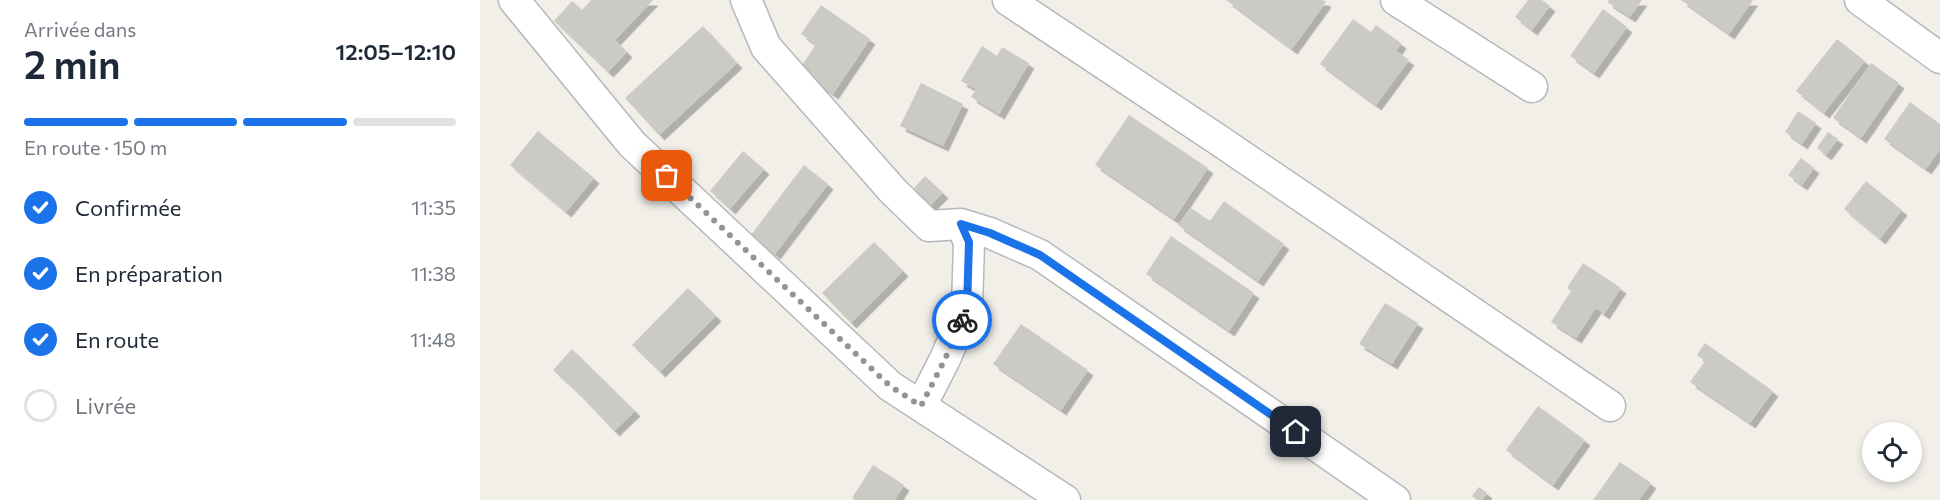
<!DOCTYPE html>
<html lang="fr">
<meta charset="utf-8">
<style>
body{margin:0;font-family:Commissioner,sans-serif;background:#f2f2f3;color:#1f2937;height:100vh;display:flex;flex-direction:column;font-size:22px;white-space:nowrap}
*{box-sizing:border-box;margin:0}
p{font-size:20px;color:#747a83}
.icon{flex:none;width:33px;height:33px;fill:none;stroke:currentColor;stroke-width:2;stroke-linecap:round;stroke-linejoin:round}
.map{position:relative;flex:1;overflow:hidden}
.sheet{display:flex;flex-direction:column;background:#fff;width:480px}
.sheet>*{flex:none}
.buttons{position:absolute;left:1382px;top:422px;display:grid;gap:12px}
.buttons a{display:grid;place-items:center;width:60px;height:60px;border-radius:50%;background:#fff;box-shadow:0 3px 9px #0003;font-size:30px}
.pin{position:absolute;display:grid;place-items:center;width:51px;height:51px;color:#fff;margin:-26px;border-radius:12px;box-shadow:0 3px 9px #0006}
.courier{position:absolute;display:grid;place-items:center;width:60px;height:60px;margin:-30px;border:4px solid #1a73e8;border-radius:50%;background:#fff;color:#222;box-shadow:0 2px 8px #0007}
.headline em{font-style:normal;font-weight:600}
.headline div{display:flex;flex-direction:column-reverse}
.headline{display:flex;align-items:center;justify-content:space-between;height:102px;padding:0 24px}
h1{font-size:39px;font-weight:600;line-height:45px}
.bar{display:grid;grid-template-columns:repeat(4,1fr);gap:9px 6px;align-content:center;height:72px;padding:0 24px}
.bar i{height:8px;border-radius:4px;background:#e0e1e3}
.bar .selected{background:#1a73e8}
.bar p{grid-column:span 4}
ol{padding:0 24px;list-style:none}
li{display:flex;align-items:center;gap:18px;height:66px}
li p{margin-inline-start:auto}
li .icon{padding:6px;border-radius:50%;background:#1a73e8;color:#fff;stroke-width:4}
li:last-child{color:#747a83}
li i{width:33px;height:33px;border:3px solid #e0e1e3;border-radius:50%}
main{display:flex;flex:1;min-height:0}
.map>svg:first-child{display:block}
</style>
<main>
<section class="sheet">
<div class="headline"><div><h1>2 min</h1><p>Arrivée dans</p></div><em>12:05–12:10</em></div>
<div class="bar"><i class="selected"></i><i class="selected"></i><i class="selected"></i><i></i><p>En route · 150 m</p></div>
<ol>
<li><svg class="icon" aria-label="check" viewBox="0 0 24 24"><path d="M5 12l5 5 9-10"/></svg>Confirmée<p>11:35</p></li>
<li><svg class="icon" aria-label="check" viewBox="0 0 24 24"><path d="M5 12l5 5 9-10"/></svg>En préparation<p>11:38</p></li>
<li><svg class="icon" aria-label="check" viewBox="0 0 24 24"><path d="M5 12l5 5 9-10"/></svg>En route<p>11:48</p></li>
<li><i></i>Livrée</li>
</ol>
</section>
<div class="map">
<svg width="1460" height="500" viewBox="0 0 1460 500">
<defs>
<filter id="shadow"><feDropShadow dx="5.5" dy="5.5" stdDeviation="0" flood-color="#0004"/></filter>
</defs>
<rect width="100%" height="100%" fill="#f1efe8"/>
<!-- building -->
<path fill="#cccac5" filter="url(#shadow)" d="M 111,0 L 173,0 L 135,40 L 147,52 L 128,72 L 74,21 L 92,1 L 102,10 Z
M 746,0 L 843,0 L 846,2 L 812,49 Z
M 1048,0 L 1062,0 L 1070,6 L 1052,30 L 1035,17 Z
M 1129,0 L 1162,0 L 1150,17 L 1127,2 Z
M 1201,0 L 1273,0 L 1249,34 Z
M 341,5 L 390,39 L 353,94 L 319,70 L 336,44 L 321,34 Z
M 1123,9 L 1147,27 L 1114,73 L 1090,56 Z
M 873,19 L 891,32 L 896,25 L 921,43 L 916,51 L 929,60 L 896,105 L 840,64 Z
M 223,26 L 257,63 L 179,135 L 145,98 Z
M 1357,39 L 1385,61 L 1344,113 L 1316,91 Z
M 502,46 L 517,56 L 522,47 L 549,63 L 519,114 L 491,97 L 496,89 L 481,81 Z
M 1391,63 L 1419,83 L 1381,138 L 1353,118 Z
M 441,83 L 483,104 L 463,146 L 420,126 Z
M 1430,102 L 1460,124 L 1460,149 L 1446,169 L 1404,139 Z
M 1318,111 L 1336,123 L 1322,144 L 1305,132 Z
M 649,115 L 728,168 L 694,219 L 615,165 Z
M 58,131 L 114,178 L 86,212 L 30,165 Z
M 1348,132 L 1358,139 L 1346,155 L 1337,148 Z
M 263,151 L 284,169 L 250,209 L 230,191 Z
M 1321,158 L 1334,168 L 1322,185 L 1308,175 Z
M 324,165 L 348,184 L 295,254 L 271,235 Z
M 445,176 L 463,193 L 450,206 L 433,189 Z
M 1386,181 L 1422,210 L 1400,239 L 1364,209 Z
M 744,201 L 804,244 L 778,281 L 698,225 L 711,208 L 730,221 Z
M 691,236 L 774,293 L 749,331 L 666,274 Z
M 394,242 L 423,271 L 371,323 L 342,293 Z
M 1103,263 L 1141,288 L 1124,314 L 1116,308 L 1096,338 L 1071,322 L 1091,291 L 1087,288 Z
M 208,288 L 236,316 L 180,372 L 152,345 Z
M 905,303 L 938,323 L 912,364 L 879,344 Z
M 541,324 L 608,370 L 581,410 L 513,364 Z
M 1225,343 L 1293,391 L 1270,423 L 1210,382 L 1225,361 L 1217,355 Z
M 92,349 L 155,411 L 134,431 L 99,394 L 73,370 Z
M 1058,406 L 1105,440 L 1073,485 L 1026,450 Z
M 1140,462 L 1171,483 L 1159,500 L 1113,500 Z
M 393,465 L 424,485 L 415,500 L 375,500 L 372,498 Z
M 999,487 L 1007,493 L 1002,500 L 997,500 L 992,496 Z"/>
<g fill="none" stroke-linecap="round" stroke-linejoin="round">
<!-- minor casing -->
<g stroke="#b5b8bc" stroke-width="33">
<path id="minor" d="M 34,0 L 152,144 L 410,386 L 585,500
M 266,0 L 286,47 L 413,191 L 449,226 L 481,224 L 489,242 L 487,308 L 465,359 L 441,406
M 528,0 L 737,139 L 1130,406
M 916,0 L 1052,87
M 1380,0 L 1460,58
M 481,224 L 510,233 L 560,255 L 915,500"/>
</g>
<!-- minor -->
<use href="#minor" stroke="#fff" stroke-width="30"/>
</g>
<g fill="none" stroke-linecap="round" stroke-linejoin="round">
<!-- done -->
<path stroke="#929495" stroke-width="6" stroke-dasharray="0 10.8" d="M 187,176 L 410,386 L 441,406 L 465,359 L 482,320"/>
<!-- route -->
<path stroke="#1a73e8" stroke-width="8" d="M 482,320 L 487,308 L 489,242 L 481,224 L 510,233 L 560,255 L 816,432"/>
</g>
</svg>
<div class="buttons">
<a><svg class="icon" aria-label="locate" viewBox="0 0 24 24"><circle cx="12" cy="12" r="6"/><path d="M12 2v4M12 18v4M2 12h4M18 12h4"/></svg></a>
</div>
<div class="pin" style="left:187px;top:176px;background:#ea580c"><svg class="icon" aria-label="bag" viewBox="0 0 24 24"><path d="M5 8h14l-1 12H6zM9 8a3 3 0 0 1 6 0"/></svg></div>
<div class="pin" style="left:816px;top:432px;background:#1f2937"><svg class="icon" aria-label="home" viewBox="0 0 24 24"><path d="M3 11l9-7 9 7M6 9v11h12V9"/></svg></div>
<div class="courier" style="left:482px;top:320px"><svg class="icon" aria-label="bike" viewBox="0 0 24 24"><circle cx="6" cy="16" r="4"/><circle cx="18" cy="16" r="4"/><path d="M6 16l4-8h5l3 8M10 8l3 8H6M13 5h3"/></svg></div>
</div>
</main>
